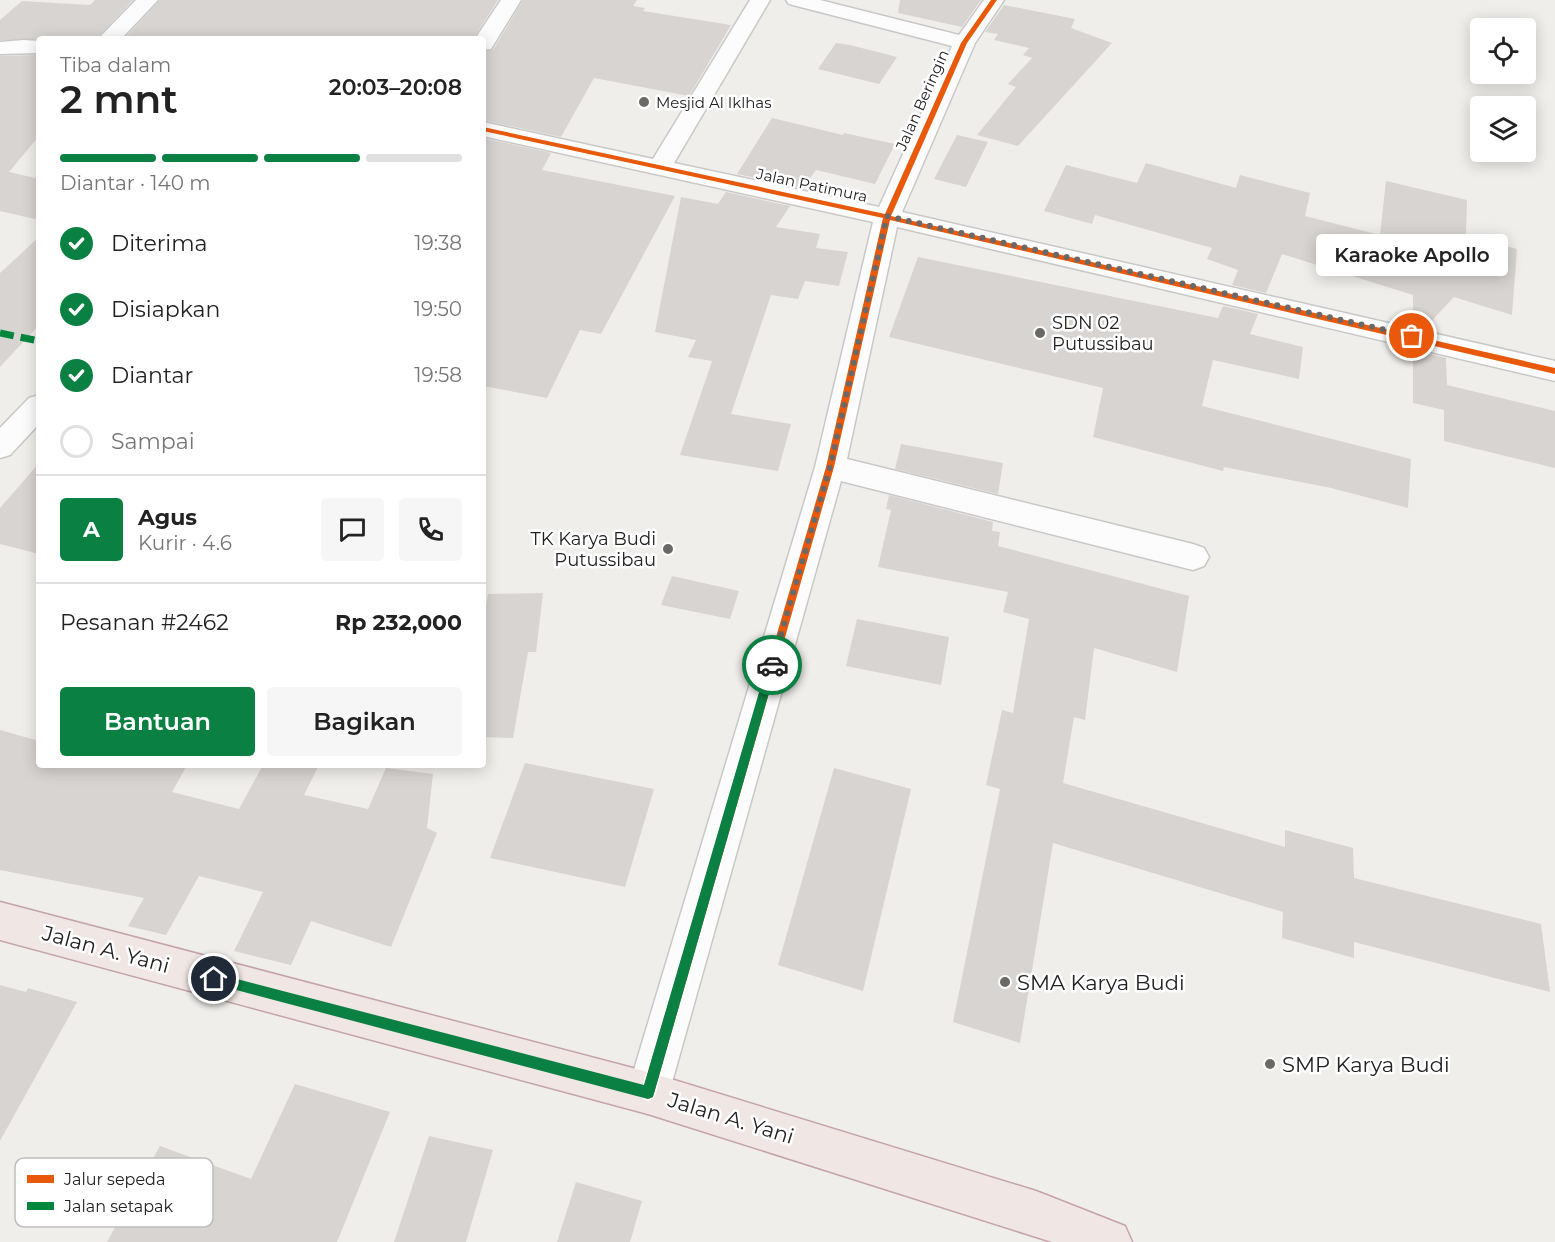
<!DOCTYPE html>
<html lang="id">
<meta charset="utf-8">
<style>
body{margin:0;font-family:Montserrat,sans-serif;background:#f6f6f6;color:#222;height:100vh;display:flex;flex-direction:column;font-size:22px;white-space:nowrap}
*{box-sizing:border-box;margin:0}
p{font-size:20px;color:#767676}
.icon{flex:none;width:33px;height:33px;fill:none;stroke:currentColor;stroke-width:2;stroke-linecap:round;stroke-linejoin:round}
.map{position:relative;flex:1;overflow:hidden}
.drawer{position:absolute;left:36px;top:36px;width:450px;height:732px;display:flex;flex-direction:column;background:#fff;border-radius:6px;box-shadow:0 3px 15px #0003}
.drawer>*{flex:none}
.tools{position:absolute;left:1470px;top:18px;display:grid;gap:12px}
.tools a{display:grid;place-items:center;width:66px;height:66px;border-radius:6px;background:#fff;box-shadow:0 3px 15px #0003;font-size:30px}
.pin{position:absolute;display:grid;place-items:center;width:51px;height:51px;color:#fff;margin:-26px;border:3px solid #fff;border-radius:50%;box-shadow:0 2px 6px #0007}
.courier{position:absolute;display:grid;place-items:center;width:60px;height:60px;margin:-30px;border:4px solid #0b8043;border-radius:50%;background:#fff;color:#222;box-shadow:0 2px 8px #0007}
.bubble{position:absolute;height:42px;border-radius:6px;background:#fff;box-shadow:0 3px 15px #0003;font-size:20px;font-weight:600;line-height:42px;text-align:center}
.headline em{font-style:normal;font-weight:600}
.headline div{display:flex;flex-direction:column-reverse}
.headline{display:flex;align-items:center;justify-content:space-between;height:102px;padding:0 24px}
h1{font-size:39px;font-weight:600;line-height:45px}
.bar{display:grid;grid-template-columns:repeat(4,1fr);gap:9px 6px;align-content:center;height:72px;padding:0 24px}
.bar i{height:8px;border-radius:4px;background:#e0e0e0}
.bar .selected{background:#0b8043}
.bar p{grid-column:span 4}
.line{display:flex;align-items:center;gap:15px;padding:0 24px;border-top:2px solid #e0e0e0}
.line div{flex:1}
.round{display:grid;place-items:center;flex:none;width:63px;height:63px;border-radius:6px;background:#f6f6f6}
ol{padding:0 24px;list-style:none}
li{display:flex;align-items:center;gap:18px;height:66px}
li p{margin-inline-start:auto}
li .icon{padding:6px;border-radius:50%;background:#0b8043;color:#fff;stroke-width:4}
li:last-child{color:#767676}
li i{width:33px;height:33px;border:3px solid #e0e0e0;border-radius:50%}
.primary-button{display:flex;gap:12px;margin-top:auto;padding:12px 24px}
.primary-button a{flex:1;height:69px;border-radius:6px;background:#0b8043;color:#fff;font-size:24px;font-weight:600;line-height:69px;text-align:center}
.primary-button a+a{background:#f6f6f6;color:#222}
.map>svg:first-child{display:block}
</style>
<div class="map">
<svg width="1555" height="1242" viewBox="0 0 1555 1242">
<rect width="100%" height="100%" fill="#f0eeeb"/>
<!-- building -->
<path fill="#d7d4d2" d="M 95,0 L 133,0 L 96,39 L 0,40 L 0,20 L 22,1 L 90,5 Z
M 160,0 L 498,0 L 473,39 L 124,39 Z
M 523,0 L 637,0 L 633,6 L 645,8 L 643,11 L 731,25 L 689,96 L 594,78 L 561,137 L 483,120 L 483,52 L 493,50 Z
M 900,0 L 981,0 L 962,27 L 898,13 Z
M 1004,5 L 1075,19 L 1071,28 L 1112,43 L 1018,146 L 977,135 L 1016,87 L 1008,84 L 1032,58 L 1023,55 L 1029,48 L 994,40 L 998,34 L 985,32 Z
M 836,43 L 850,45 L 897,57 L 879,84 L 818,69 Z
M 39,55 L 39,136 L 9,172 L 39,179 L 39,220 L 0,211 L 0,56 Z
M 772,118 L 843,135 L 844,133 L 895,144 L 875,184 L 816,170 L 803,188 L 737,174 Z
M 957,135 L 988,142 L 966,187 L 934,179 Z
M 483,138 L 551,153 L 542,170 L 675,196 L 601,334 L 580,330 L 547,398 L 483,386 Z
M 1146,163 L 1236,188 L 1240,175 L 1310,193 L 1305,216 L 1380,235 L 1386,181 L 1467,200 L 1466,235 L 1517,249 L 1512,315 L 1454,297 L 1424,329 L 1413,326 L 1413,295 L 1282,254 L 1266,293 L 1232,285 L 1238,270 L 1207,259 L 1212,248 L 1095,215 L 1092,224 L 1044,211 L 1066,165 L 1137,183 Z
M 726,192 L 790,206 L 776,227 L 820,234 L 816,248 L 848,252 L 839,286 L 805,281 L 798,299 L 771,295 L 731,414 L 791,424 L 778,471 L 680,455 L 712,361 L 688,357 L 696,340 L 655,332 L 681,197 L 718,204 Z
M 39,237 L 39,325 L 0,367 L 0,273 Z
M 918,257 L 1218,318 L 1223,306 L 1258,314 L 1250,334 L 1303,347 L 1299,379 L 1213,360 L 1202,406 L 1411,459 L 1408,508 L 1331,488 L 1224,467 L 1223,471 L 1093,437 L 1103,388 L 889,337 Z
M 1413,350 L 1446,358 L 1447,385 L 1555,411 L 1555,468 L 1444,441 L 1444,410 L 1413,403 Z
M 901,444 L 1003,463 L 998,494 L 895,469 Z
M 39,463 L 39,554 L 0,544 L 0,508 Z
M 889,495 L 993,522 L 992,531 L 1000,532 L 998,546 L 1189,596 L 1177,672 L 1094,648 L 1085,720 L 1074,717 L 1063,783 L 1285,847 L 1285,830 L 1353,848 L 1354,878 L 1541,924 L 1550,992 L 1354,942 L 1354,958 L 1282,938 L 1283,912 L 1053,843 L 1020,1043 L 953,1022 L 1000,789 L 986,785 L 1002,710 L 1013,713 L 1029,619 L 1003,612 L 1008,592 L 878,567 L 891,510 L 886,509 Z
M 672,576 L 739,591 L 730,619 L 661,605 Z
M 543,593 L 536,652 L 528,652 L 513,738 L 483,737 L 483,627 L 488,594 Z
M 857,619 L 949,637 L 941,685 L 846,666 Z
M 0,730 L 39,741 L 39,765 L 187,765 L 172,792 L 239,809 L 263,765 L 319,765 L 304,795 L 368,809 L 386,768 L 433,774 L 427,828 L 437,833 L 391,947 L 311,921 L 291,965 L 234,951 L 263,892 L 199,876 L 166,935 L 128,926 L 144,898 L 0,870 Z
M 525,763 L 654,789 L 625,887 L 490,858 Z
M 834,768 L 911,789 L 863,991 L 778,965 Z
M 0,985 L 26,992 L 28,988 L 77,1002 L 0,1141 Z
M 295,1084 L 390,1112 L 337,1242 L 107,1242 L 160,1146 L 251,1179 Z
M 429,1136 L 493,1150 L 466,1242 L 394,1242 Z
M 576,1182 L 642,1201 L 630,1242 L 557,1242 Z"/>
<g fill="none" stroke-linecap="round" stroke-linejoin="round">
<!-- minor casing -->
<g stroke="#c9c8c7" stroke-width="3">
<path id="minor" d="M 136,0 L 158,0 L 121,39 L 98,39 Z
M 501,0 L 521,0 L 491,49 L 483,50 L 483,39 L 475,39 Z
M 750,0 L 770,0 L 674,163 L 879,207 L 952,46 L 789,4 L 786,0 L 820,0 L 959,35 L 984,0 L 1004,0 L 975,43 L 902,212 L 1555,361 L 1555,381 L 897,227 L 847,459 L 1193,544 L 1204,548 L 1209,557 L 1204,566 L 1193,570 L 841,481 L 669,1093 L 663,1108 L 648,1114 L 633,1108 L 627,1093 L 815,467 L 873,222 L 483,136 L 483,122 L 653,159 Z
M 24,40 L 39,41 L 39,53 L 0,54 L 0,42 Z
M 39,395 L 39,424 L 10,455 L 0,458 L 0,428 L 29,398 Z"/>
</g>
<!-- trunk casing -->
<g stroke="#c5a2ac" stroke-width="3">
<path id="trunk" d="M 0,902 L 648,1072 L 1036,1191 L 1125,1226 L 1132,1242 L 1052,1242 L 648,1114 L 0,940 Z"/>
</g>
<!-- minor -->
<use href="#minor" fill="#fdfcfc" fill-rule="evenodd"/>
<!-- trunk -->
<use href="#trunk" fill="#f0e6e4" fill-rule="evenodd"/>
<!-- quiet -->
<path stroke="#00873e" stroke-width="7" stroke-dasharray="14 7" stroke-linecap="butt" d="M 0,333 L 39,341"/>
<!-- cycleway casing -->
<g stroke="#fff" stroke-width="4">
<path id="cycleway" d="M 991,0 L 997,0 L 967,43 L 891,216 L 1555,368 L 1555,374 L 890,220 L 834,467 L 654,1093 L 652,1097 L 648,1099 L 644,1097 L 642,1093 L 826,467 L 883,218 L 483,131 L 483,127 L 885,214 L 961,43 Z"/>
</g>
<!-- cycleway -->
<use href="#cycleway" fill="#e8590c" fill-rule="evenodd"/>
</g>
<!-- route -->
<path fill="#0b8043" d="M 772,661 L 777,665 L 653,1097 L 648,1099 L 210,983 L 208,979 L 214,973 L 644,1085 L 767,665 Z"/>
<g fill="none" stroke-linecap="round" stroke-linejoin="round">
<!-- done -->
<path stroke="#6a6968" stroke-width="6" stroke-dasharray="0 10.8" d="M 772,665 L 830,467 L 887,216 L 1412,336"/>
</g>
<!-- markers -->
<g fill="#6a6968" stroke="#fff" stroke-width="2">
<circle cx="644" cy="102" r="6"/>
<circle cx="1040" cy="333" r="6"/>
<circle cx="668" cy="549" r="6"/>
<circle cx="1005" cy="982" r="6"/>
<circle cx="1270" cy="1064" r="6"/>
</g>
<g text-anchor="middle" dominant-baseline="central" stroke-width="5" stroke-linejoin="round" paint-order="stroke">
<!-- far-street labels -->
<g font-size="15" fill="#222" stroke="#fff">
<text transform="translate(922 100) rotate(-66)">Jalan Beringin</text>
<text transform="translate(812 185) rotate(12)">Jalan Patimura</text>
</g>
<!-- far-poi labels -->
<g font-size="15" fill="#222" stroke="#fff" text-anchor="start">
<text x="656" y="102">Mesjid Al Iklhas</text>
</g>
<!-- poi labels -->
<g font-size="18" fill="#222" stroke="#fff" text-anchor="start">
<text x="1052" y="323">SDN 02<tspan x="1052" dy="21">Putussibau</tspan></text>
<text x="656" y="539" text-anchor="end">TK Karya Budi<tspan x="656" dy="21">Putussibau</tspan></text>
</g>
<!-- near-street labels -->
<g font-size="21" fill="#222" stroke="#fff">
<text transform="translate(106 949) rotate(15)">Jalan A. Yani</text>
<text transform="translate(731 1118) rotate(17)">Jalan A. Yani</text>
</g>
<!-- near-poi labels -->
<g font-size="21" fill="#222" stroke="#fff" text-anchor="start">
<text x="1017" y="982">SMA Karya Budi</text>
<text x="1282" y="1064">SMP Karya Budi</text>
</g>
</g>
<!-- legend -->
<rect x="15" y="1158" width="198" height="69" rx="9" fill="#fff" stroke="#bdbdbd" stroke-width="1.5"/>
<rect x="27" y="1175" width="27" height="8" fill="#e8590c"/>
<rect x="27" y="1202" width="27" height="8" fill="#00873e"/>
<g font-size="16" fill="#222">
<text x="64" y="1185">Jalur sepeda</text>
<text x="64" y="1212">Jalan setapak</text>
</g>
</svg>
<div class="tools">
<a><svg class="icon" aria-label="locate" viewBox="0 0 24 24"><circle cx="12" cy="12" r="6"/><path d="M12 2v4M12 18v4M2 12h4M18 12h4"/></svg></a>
<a><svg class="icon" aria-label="layers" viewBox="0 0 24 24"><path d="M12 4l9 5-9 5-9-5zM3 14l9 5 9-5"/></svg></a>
</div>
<div class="pin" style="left:1412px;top:336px;background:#ea580c"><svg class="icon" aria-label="bag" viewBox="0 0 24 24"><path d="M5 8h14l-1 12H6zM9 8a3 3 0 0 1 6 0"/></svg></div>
<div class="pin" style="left:214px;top:979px;background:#1f2937"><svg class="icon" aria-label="home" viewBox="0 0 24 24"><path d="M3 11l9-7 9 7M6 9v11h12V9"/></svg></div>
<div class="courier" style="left:772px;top:665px"><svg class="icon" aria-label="car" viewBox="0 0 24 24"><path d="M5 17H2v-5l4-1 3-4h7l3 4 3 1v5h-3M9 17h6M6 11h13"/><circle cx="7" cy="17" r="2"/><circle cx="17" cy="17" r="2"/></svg></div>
<div class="bubble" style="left:1316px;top:234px;width:192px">Karaoke Apollo</div>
<section class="drawer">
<div class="headline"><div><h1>2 mnt</h1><p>Tiba dalam</p></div><em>20:03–20:08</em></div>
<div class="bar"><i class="selected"></i><i class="selected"></i><i class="selected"></i><i></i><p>Diantar · 140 m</p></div>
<ol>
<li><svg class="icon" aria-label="check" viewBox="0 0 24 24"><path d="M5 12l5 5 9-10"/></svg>Diterima<p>19:38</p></li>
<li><svg class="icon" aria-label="check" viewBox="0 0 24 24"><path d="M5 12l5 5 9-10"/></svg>Disiapkan<p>19:50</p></li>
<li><svg class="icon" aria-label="check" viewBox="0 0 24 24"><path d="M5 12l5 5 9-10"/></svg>Diantar<p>19:58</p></li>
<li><i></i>Sampai</li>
</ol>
<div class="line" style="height:108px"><b class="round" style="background:#0b8043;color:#fff">A</b><div><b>Agus</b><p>Kurir · 4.6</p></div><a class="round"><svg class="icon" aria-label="chat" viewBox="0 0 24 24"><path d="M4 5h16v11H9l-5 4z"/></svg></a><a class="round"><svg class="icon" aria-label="phone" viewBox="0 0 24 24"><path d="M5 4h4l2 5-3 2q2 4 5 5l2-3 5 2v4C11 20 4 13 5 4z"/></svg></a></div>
<div class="line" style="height:78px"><div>Pesanan #2462</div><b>Rp 232,000</b></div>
<div class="primary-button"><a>Bantuan</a><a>Bagikan</a></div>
</section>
</div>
